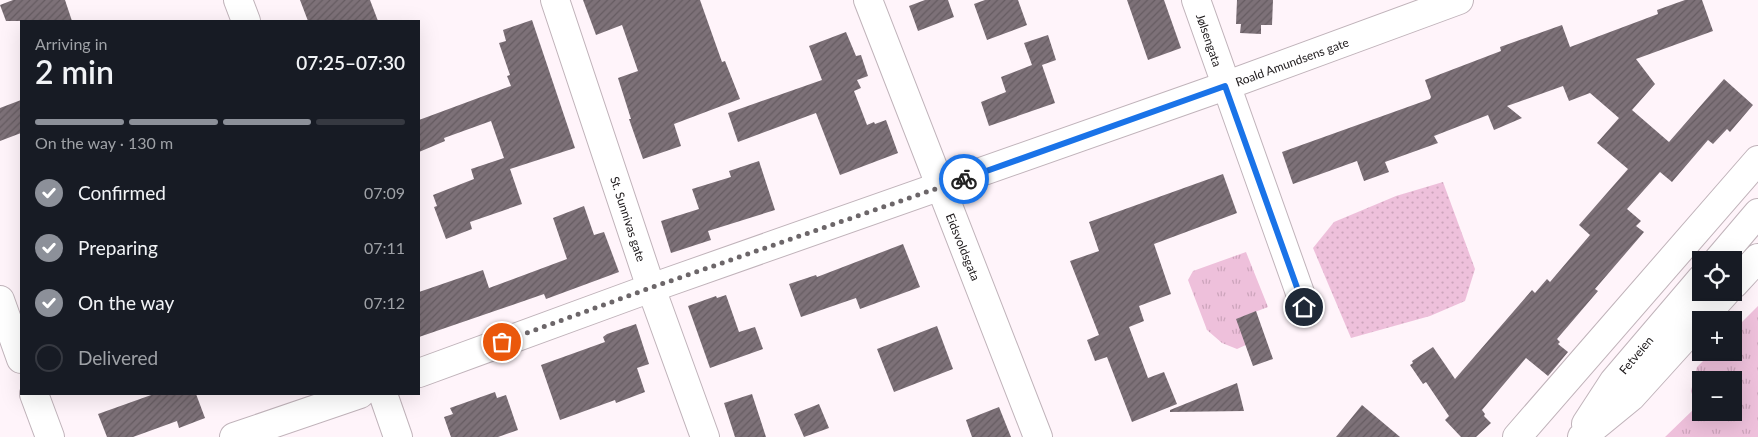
<!DOCTYPE html>
<meta charset="utf-8">
<style>
body{margin:0;font-family:Lato,sans-serif;background:#242831;color:#f1f3f6;height:100vh;display:flex;flex-direction:column;font-size:19px;white-space:nowrap}
*{box-sizing:border-box;margin:0}
p{font-size:16px;color:#9ea1a6}
.icon{flex:none;width:28px;height:28px;fill:none;stroke:currentColor;stroke-width:2;stroke-linecap:round;stroke-linejoin:round}
.map{position:relative;flex:1;overflow:hidden}
.sheet{position:absolute;left:20px;top:20px;width:400px;height:375px;display:flex;flex-direction:column;background:#171b24;border-radius:0px;box-shadow:0 5px 20px #0002}
.sheet>*{flex:none}
.controls{position:absolute;left:1692px;top:251px;display:grid;gap:10px}
.controls a{display:grid;place-items:center;width:50px;height:50px;border-radius:0px;background:#171b24;box-shadow:0 5px 20px #0002;font-size:25px}
.pin{position:absolute;display:grid;place-items:center;width:42px;height:42px;color:#fff;margin:-21px;border:2px solid #fff;border-radius:50%;box-shadow:0 1px 5px #0007}
.courier{position:absolute;display:grid;place-items:center;width:50px;height:50px;margin:-25px;border:4px solid #1a73e8;border-radius:50%;background:#fff;color:#222;box-shadow:0 1px 6px #0007}
.head em{font-style:normal;font-weight:600}
.head div{display:flex;flex-direction:column-reverse}
.head{display:flex;align-items:center;justify-content:space-between;height:85px;padding:0 15px}
h1{font-size:32px;font-weight:600;line-height:38px}
.bar{display:grid;grid-template-columns:repeat(4,1fr);gap:8px 5px;align-content:center;height:60px;padding:0 15px}
.bar i{height:6px;border-radius:4px;background:#363941}
.bar .selected{background:#8c9099}
.bar p{grid-column:span 4}
ol{padding:0 15px;list-style:none}
li{display:flex;align-items:center;gap:15px;height:55px}
li p{margin-inline-start:auto}
li .icon{padding:5px;border-radius:50%;background:#8c9099;color:#fff;stroke-width:4}
li:last-child{color:#9ea1a6}
li i{width:28px;height:28px;border:2px solid #363941;border-radius:50%}
.map>svg:first-child{display:block}
</style>
<div class="map">
<svg width="1758" height="437" viewBox="0 0 1758 437">
<defs>
<pattern id="grass-dots" width="8" height="8" patternUnits="userSpaceOnUse" patternTransform="scale(1.25)"><rect width="8" height="8" fill="#eec0db"/><path d="M2 2h.1M6 6h.1" fill="none" stroke="#cca4bb" stroke-width="1.8" stroke-linecap="round"/></pattern>
<pattern id="park-tufts" width="24" height="20" patternUnits="userSpaceOnUse" patternTransform="scale(1.25)"><rect width="24" height="20" fill="#eec0db"/><path d="M3 7l-1-3M5 7V3M7 7l1-3M15 17l-1-3M17 17v-4M19 17l1-3" fill="none" stroke="#cca4bb"/></pattern>
<pattern id="building-hatch" width="6" height="6" patternUnits="userSpaceOnUse" patternTransform="scale(1.25)"><rect width="6" height="6" fill="#7d7178"/><path d="M-1 1l2-2M0 6l6-6M5 7l2-2" fill="none" stroke="#665c62"/></pattern>
</defs>
<rect width="100%" height="100%" fill="#fff4fa"/>
<!-- grass -->
<path fill="url(#grass-dots)" d="M 1443,182 L 1475,269 L 1465,301 L 1430,316 L 1351,338 L 1313,248 L 1334,222 L 1396,196 Z"/>
<!-- park -->
<path fill="url(#park-tufts)" fill-rule="evenodd" d="M 1246,252 L 1268,307 L 1239,318 L 1248,344 L 1237,349 L 1222,343 L 1207,330 L 1188,280 L 1193,271 Z
M 1758,306 L 1758,437 L 1665,437 L 1696,407 L 1691,391 L 1697,367 L 1711,353 L 1734,352 L 1734,330 ZM 1701,380 L 1734,380 L 1734,412 L 1701,412 Z"/>
<!-- building -->
<path fill="url(#building-hatch)" d="M 13,0 L 65,0 L 72,21 L 6,21 L 0,5 Z
M 300,0 L 370,0 L 378,21 L 308,21 Z
M 583,0 L 700,0 L 722,62 L 725,61 L 740,99 L 674,124 L 681,146 L 643,159 L 629,119 L 631,119 L 618,78 L 638,71 L 622,25 L 596,35 Z
M 925,0 L 948,0 L 954,17 L 918,31 L 909,6 Z
M 985,0 L 1018,0 L 1027,25 L 987,40 L 974,4 Z
M 1127,0 L 1164,0 L 1181,48 L 1148,60 Z
M 1237,0 L 1273,0 L 1272,25 L 1261,25 L 1261,34 L 1240,33 L 1241,24 L 1236,24 Z
M 1685,0 L 1702,0 L 1713,31 L 1636,59 L 1655,84 L 1632,110 L 1669,142 L 1724,79 L 1753,105 L 1730,132 L 1727,129 L 1713,144 L 1708,140 L 1672,182 L 1660,172 L 1627,209 L 1641,221 L 1636,226 L 1644,232 L 1595,289 L 1598,291 L 1557,339 L 1560,342 L 1558,344 L 1568,352 L 1548,376 L 1526,358 L 1482,410 L 1485,414 L 1484,416 L 1491,423 L 1476,437 L 1461,437 L 1445,420 L 1449,416 L 1426,382 L 1423,384 L 1410,365 L 1413,363 L 1412,361 L 1433,347 L 1455,379 L 1532,290 L 1535,293 L 1547,279 L 1550,282 L 1590,235 L 1579,225 L 1628,169 L 1597,143 L 1619,118 L 1590,93 L 1569,101 L 1563,86 L 1507,106 L 1522,118 L 1494,130 L 1488,115 L 1434,136 L 1438,143 L 1385,162 L 1389,172 L 1364,181 L 1357,161 L 1293,184 L 1282,152 L 1430,99 L 1431,97 L 1425,80 L 1501,51 L 1500,47 L 1562,25 L 1570,47 L 1658,14 L 1657,10 Z
M 532,20 L 575,148 L 510,169 L 522,204 L 470,222 L 472,229 L 446,239 L 434,207 L 437,206 L 433,195 L 474,179 L 471,169 L 504,158 L 491,121 L 444,138 L 445,141 L 419,152 L 419,120 L 511,86 L 507,76 L 510,75 L 499,43 L 506,41 L 503,30 Z
M 846,32 L 856,56 L 861,55 L 868,76 L 857,80 L 861,88 L 854,91 L 867,125 L 874,122 L 875,124 L 886,120 L 898,153 L 840,175 L 816,113 L 738,142 L 728,113 L 822,80 L 809,46 Z
M 1048,35 L 1056,60 L 1042,65 L 1055,103 L 989,126 L 981,102 L 1006,92 L 1001,77 L 1032,65 L 1024,43 Z
M 21,100 L 21,133 L 0,141 L 0,108 Z
M 759,161 L 775,210 L 708,231 L 711,240 L 671,253 L 661,221 L 699,209 L 692,189 L 731,177 L 729,171 Z
M 1223,174 L 1237,213 L 1154,244 L 1171,294 L 1139,306 L 1144,321 L 1129,327 L 1148,378 L 1164,372 L 1177,404 L 1132,422 L 1107,357 L 1095,361 L 1087,340 L 1099,335 L 1070,261 L 1099,251 L 1089,222 Z
M 584,206 L 594,235 L 604,232 L 619,272 L 546,299 L 544,294 L 419,337 L 419,292 L 483,270 L 489,288 L 567,259 L 553,218 Z
M 903,244 L 920,287 L 860,309 L 856,298 L 801,317 L 789,284 L 816,275 L 817,277 Z
M 726,295 L 739,332 L 755,327 L 763,349 L 710,368 L 688,306 L 716,296 L 717,298 Z
M 1256,311 L 1273,359 L 1253,366 L 1236,319 Z
M 636,324 L 649,364 L 637,368 L 645,392 L 616,403 L 615,400 L 560,420 L 541,365 L 605,342 L 603,337 L 607,334 Z
M 937,326 L 953,369 L 894,392 L 877,349 Z
M 1237,383 L 1244,411 L 1170,412 L 1170,410 Z
M 495,392 L 497,398 L 506,395 L 518,430 L 498,437 L 451,437 L 444,417 L 453,414 L 450,408 Z
M 154,394 L 196,394 L 205,418 L 179,428 L 177,421 L 133,437 L 107,437 L 98,414 Z
M 752,394 L 766,437 L 735,437 L 724,403 Z
M 819,404 L 829,428 L 804,437 L 794,414 Z
M 1362,405 L 1400,437 L 1336,437 Z
M 999,407 L 1011,437 L 972,437 L 966,420 Z"/>
<g fill="none" stroke-linecap="round" stroke-linejoin="round">
<!-- minor casing -->
<g stroke="#c0b3ba" stroke-width="30">
<path id="minor" d="M 238,0 L 246,21
M 555,0 L 651,288 L 705,437
M 868,0 L 1038,437
M 1196,0 L 1305,307
M 419,373 L 651,288 L 1225,86 L 1459,0
M 383,394 L 398,437
M 234,437 L 360,394
M 1517,437 L 1758,160"/>
</g>
<!-- major casing -->
<g stroke="#c0b3ba" stroke-width="30">
<path id="major" d="M 0,300 L 21,359
M 34,394 L 50,437"/>
</g>
<!-- highway casing -->
<g stroke="#c0b3ba" stroke-width="30">
<path id="highway" d="M 1718,260 L 1758,213
M 1734,284 L 1758,258
M 1586,424 L 1614,381 L 1701,279
M 1582,437 L 1631,397 L 1726,292"/>
</g>
<!-- minor -->
<use href="#minor" stroke="#fff" stroke-width="28"/>
<!-- major -->
<use href="#major" stroke="#fff" stroke-width="28"/>
<!-- highway -->
<use href="#highway" stroke="#fff" stroke-width="28"/>
</g>
<g fill="none" stroke-linecap="round" stroke-linejoin="round">
<!-- done -->
<path stroke="#6c6669" stroke-width="5" stroke-dasharray="0 9" d="M 502,342 L 650,288 L 964,179"/>
<!-- route -->
<path stroke="#1a73e8" stroke-width="6" d="M 964,179 L 1225,86 L 1304,307"/>
</g>
<g text-anchor="middle" dominant-baseline="central" stroke-width="4" stroke-linejoin="round" paint-order="stroke">
<!-- street labels -->
<g font-size="12" fill="#1d191b" stroke="#fff">
<text transform="translate(1209 40) rotate(71)">Jølsengata</text>
<text transform="translate(1292 62) rotate(-20)">Roald Amundsens gate</text>
<text transform="translate(628 219) rotate(72)">St. Sunnivas gate</text>
<text transform="translate(963 247) rotate(68)">Eidsvoldsgata</text>
<text transform="translate(1636 355) rotate(-50)">Fetveien</text>
</g>
</g>
</svg>
<div class="controls">
<a><svg class="icon" aria-label="locate" viewBox="0 0 24 24"><circle cx="12" cy="12" r="6"/><path d="M12 2v4M12 18v4M2 12h4M18 12h4"/></svg></a>
<a>+</a>
<a>−</a>
</div>
<div class="pin" style="left:502px;top:342px;background:#ea580c"><svg class="icon" aria-label="bag" viewBox="0 0 24 24"><path d="M5 8h14l-1 12H6zM9 8a3 3 0 0 1 6 0"/></svg></div>
<div class="pin" style="left:1304px;top:307px;background:#1f2937"><svg class="icon" aria-label="home" viewBox="0 0 24 24"><path d="M3 11l9-7 9 7M6 9v11h12V9"/></svg></div>
<div class="courier" style="left:964px;top:179px"><svg class="icon" aria-label="bike" viewBox="0 0 24 24"><circle cx="6" cy="16" r="4"/><circle cx="18" cy="16" r="4"/><path d="M6 16l4-8h5l3 8M10 8l3 8H6M13 5h3"/></svg></div>
<section class="sheet">
<div class="head"><div><h1>2 min</h1><p>Arriving in</p></div><em>07:25–07:30</em></div>
<div class="bar"><i class="selected"></i><i class="selected"></i><i class="selected"></i><i></i><p>On the way · 130 m</p></div>
<ol>
<li><svg class="icon" aria-label="check" viewBox="0 0 24 24"><path d="M5 12l5 5 9-10"/></svg>Confirmed<p>07:09</p></li>
<li><svg class="icon" aria-label="check" viewBox="0 0 24 24"><path d="M5 12l5 5 9-10"/></svg>Preparing<p>07:11</p></li>
<li><svg class="icon" aria-label="check" viewBox="0 0 24 24"><path d="M5 12l5 5 9-10"/></svg>On the way<p>07:12</p></li>
<li><i></i>Delivered</li>
</ol>
</section>
</div>
